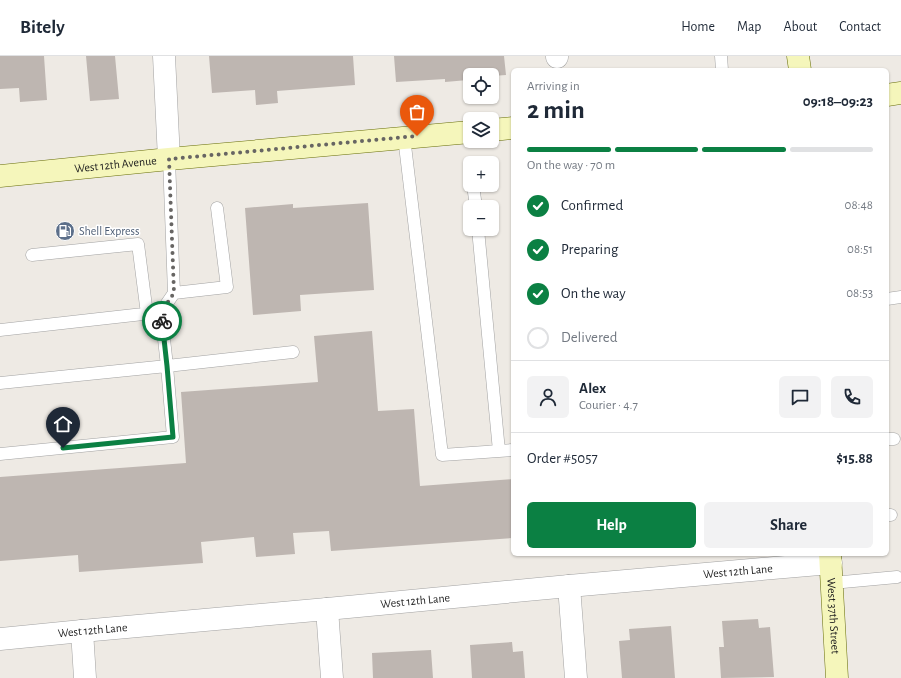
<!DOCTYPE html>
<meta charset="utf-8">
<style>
body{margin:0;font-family:"Alegreya Sans",sans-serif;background:#f2f2f3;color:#1f2937;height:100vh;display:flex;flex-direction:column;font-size:15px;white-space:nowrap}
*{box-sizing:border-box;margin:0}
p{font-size:13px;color:#747a83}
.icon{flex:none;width:22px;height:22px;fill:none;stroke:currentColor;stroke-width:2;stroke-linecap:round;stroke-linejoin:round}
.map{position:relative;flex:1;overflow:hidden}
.drawer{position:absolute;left:511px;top:12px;width:378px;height:488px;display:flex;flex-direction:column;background:#fff;border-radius:6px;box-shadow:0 1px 3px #0004}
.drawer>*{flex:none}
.buttons{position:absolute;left:463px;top:12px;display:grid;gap:8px}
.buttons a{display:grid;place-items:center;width:36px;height:36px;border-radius:6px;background:#fff;box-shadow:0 1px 3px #0004;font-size:20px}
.pin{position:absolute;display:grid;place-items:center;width:34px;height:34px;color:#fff;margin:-41px -17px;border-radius:50% 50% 50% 0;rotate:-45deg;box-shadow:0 0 4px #0007}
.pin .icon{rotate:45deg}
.courier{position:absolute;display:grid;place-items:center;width:40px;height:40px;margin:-20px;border:3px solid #0b8043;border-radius:50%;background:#fff;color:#222;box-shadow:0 1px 5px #0007}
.overview em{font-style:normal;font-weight:700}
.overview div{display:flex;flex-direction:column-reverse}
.overview{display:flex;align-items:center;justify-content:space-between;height:68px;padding:0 16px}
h1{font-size:26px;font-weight:700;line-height:30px}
.bar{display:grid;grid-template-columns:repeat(4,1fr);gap:6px 4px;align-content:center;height:48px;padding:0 16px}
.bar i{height:5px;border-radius:3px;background:#e0e1e3}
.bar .active{background:#0b8043}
.bar p{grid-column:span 4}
.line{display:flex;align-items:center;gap:10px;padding:0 16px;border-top:1px solid #e0e1e3}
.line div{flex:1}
.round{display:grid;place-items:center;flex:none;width:42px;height:42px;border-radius:6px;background:#f2f2f3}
ol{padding:0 16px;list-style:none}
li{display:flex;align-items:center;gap:12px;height:44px}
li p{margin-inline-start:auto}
li .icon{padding:4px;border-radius:50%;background:#0b8043;color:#fff;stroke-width:4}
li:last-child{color:#747a83}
li i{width:22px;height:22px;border:2px solid #e0e1e3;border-radius:50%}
.action{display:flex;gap:8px;margin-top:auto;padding:8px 16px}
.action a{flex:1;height:46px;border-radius:6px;background:#0b8043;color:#fff;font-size:16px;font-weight:700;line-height:46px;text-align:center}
.action a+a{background:#f2f2f3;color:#1f2937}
header{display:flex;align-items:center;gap:24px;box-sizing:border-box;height:56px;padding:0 20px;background:#fff;border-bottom:1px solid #e0e1e3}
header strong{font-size:19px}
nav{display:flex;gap:22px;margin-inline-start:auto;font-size:14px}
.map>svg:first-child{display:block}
</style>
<header>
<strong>Bitely</strong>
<nav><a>Home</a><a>Map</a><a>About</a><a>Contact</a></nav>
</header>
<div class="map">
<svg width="901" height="622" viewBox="0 0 901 622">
<rect width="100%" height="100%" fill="#eeeae4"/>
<!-- building -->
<path fill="#beb6b1" d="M 0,0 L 44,0 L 47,44 L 20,46 L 19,32 L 0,33 Z
M 86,0 L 115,0 L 119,43 L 90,45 Z
M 209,0 L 353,0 L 355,29 L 277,35 L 278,47 L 256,49 L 255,34 L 212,37 Z
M 394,0 L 504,0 L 506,19 L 492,20 L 492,19 L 470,19 L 470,22 L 468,22 L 468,24 L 445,26 L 445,23 L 396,26 Z
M 368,147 L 374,234 L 300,239 L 301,255 L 253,259 L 245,152 L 293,148 L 293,152 Z
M 372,275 L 378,355 L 414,353 L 420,430 L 513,423 L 513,482 L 331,495 L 329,475 L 293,477 L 295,498 L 256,501 L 254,481 L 201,486 L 203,507 L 79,516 L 78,499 L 0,505 L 0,421 L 186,407 L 181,336 L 318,326 L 314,280 Z
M 758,563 L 759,572 L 770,571 L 774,621 L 721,622 L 719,591 L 724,591 L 722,565 Z
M 671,570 L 675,622 L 622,622 L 619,585 L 630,584 L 629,573 Z
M 512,586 L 513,596 L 523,595 L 525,622 L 472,622 L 470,589 Z
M 431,594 L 433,622 L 373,622 L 372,597 Z"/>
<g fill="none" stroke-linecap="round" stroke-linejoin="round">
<!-- lane casing -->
<g stroke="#a2a2a2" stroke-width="13">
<path id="lane" d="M 721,0 L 722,14
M 404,81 L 442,399 L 513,394
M 473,129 L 476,151
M 478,173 L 499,395
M 32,199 L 138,188 L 147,258
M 174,237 L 227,231 L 217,152
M 887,243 L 901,241
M 161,256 L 174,237 L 169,103
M 0,274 L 161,256 L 167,310 L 293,296
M 0,327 L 167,310 L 173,381 L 0,398
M 887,383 L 894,383
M 887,459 L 891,459
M 832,527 L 897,521"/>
</g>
<!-- street casing -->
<g stroke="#a2a2a2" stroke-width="23">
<g id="street">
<path d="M 164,0 L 169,103"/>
<path d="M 557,0 L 557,1"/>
<path d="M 569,530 L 576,622"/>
<path d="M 327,553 L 332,622"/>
<path d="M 82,575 L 85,622"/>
<path id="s1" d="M 0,583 L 82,575 L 327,553 L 569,530 L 831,507"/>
</g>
</g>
<!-- secondary casing -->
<g stroke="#686e0b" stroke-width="23">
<g id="secondary">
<path d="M 798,0 L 800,14"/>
<path d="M 887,39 L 901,37"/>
<path d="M 492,74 L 513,72"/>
<path id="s2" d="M 0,120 L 169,103 L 470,76"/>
<path id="s3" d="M 830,498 L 837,622"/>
</g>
</g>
<!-- lane -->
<use href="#lane" stroke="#fff" stroke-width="12"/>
<!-- street -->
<use href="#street" stroke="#fff" stroke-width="22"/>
<!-- secondary -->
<use href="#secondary" stroke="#f5f6bb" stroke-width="22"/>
</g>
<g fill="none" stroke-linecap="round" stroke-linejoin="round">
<!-- done -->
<path stroke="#676563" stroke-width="4" stroke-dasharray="0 7.2" d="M 162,265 L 161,256 L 174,237 L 169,103 L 417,80"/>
<!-- route -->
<path stroke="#0b8043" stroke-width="5" d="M 63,392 L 173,381 L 167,310 L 162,265"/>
</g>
<!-- icons -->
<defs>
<g id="fuel-disc" transform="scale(1)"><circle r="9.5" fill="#5c6f8a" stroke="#fff"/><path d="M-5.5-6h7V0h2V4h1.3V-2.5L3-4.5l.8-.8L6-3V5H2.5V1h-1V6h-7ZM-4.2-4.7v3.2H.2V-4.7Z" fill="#fff"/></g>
</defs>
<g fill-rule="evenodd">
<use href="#fuel-disc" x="65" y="175"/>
</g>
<g text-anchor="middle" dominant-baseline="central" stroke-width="3" stroke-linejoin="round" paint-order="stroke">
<!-- street labels -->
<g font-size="12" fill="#1e1e1e" stroke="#fff">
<text stroke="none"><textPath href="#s2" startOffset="116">West 12th Avenue</textPath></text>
<text stroke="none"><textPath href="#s1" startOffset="741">West 12th Lane</textPath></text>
<text stroke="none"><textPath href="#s1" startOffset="417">West 12th Lane</textPath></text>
<text stroke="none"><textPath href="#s3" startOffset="62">West 37th Street</textPath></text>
<text stroke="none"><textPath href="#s1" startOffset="93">West 12th Lane</textPath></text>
</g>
<!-- service labels -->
<g font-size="12" fill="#4e5e75" stroke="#fff" text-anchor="start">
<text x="79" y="175">Shell Express</text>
</g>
</g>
</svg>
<div class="buttons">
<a><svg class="icon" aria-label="locate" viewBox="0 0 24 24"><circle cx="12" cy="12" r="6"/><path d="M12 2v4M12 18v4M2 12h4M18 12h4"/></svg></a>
<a><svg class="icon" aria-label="layers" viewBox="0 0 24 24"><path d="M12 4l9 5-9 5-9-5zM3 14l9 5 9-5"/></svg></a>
<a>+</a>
<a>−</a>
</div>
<div class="pin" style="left:417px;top:80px;background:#ea580c"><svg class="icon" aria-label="bag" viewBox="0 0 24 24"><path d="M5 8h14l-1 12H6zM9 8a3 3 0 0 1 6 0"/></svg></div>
<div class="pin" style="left:63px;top:392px;background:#1f2937"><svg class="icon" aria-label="home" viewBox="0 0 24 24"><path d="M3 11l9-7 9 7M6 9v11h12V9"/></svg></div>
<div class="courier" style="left:162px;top:265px"><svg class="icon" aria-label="bike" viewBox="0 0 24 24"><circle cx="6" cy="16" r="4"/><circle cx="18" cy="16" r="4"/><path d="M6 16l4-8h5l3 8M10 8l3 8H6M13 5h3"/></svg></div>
<section class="drawer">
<div class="overview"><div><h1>2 min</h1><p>Arriving in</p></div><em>09:18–09:23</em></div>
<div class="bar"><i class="active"></i><i class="active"></i><i class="active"></i><i></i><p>On the way · 70 m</p></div>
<ol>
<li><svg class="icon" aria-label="check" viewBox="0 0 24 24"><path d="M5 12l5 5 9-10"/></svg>Confirmed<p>08:48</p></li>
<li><svg class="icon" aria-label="check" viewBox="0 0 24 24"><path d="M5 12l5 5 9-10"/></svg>Preparing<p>08:51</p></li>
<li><svg class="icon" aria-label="check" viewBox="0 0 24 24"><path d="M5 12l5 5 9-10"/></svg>On the way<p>08:53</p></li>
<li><i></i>Delivered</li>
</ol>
<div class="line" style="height:72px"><a class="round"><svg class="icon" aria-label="person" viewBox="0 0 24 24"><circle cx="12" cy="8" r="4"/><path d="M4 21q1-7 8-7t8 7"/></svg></a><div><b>Alex</b><p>Courier · 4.7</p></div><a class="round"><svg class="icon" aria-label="chat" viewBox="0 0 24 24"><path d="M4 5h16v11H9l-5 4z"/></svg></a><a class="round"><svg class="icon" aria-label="phone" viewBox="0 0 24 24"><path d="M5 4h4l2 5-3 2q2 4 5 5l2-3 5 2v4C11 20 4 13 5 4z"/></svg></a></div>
<div class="line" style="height:52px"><div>Order #5057</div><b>$15.88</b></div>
<div class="action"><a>Help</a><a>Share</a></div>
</section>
</div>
